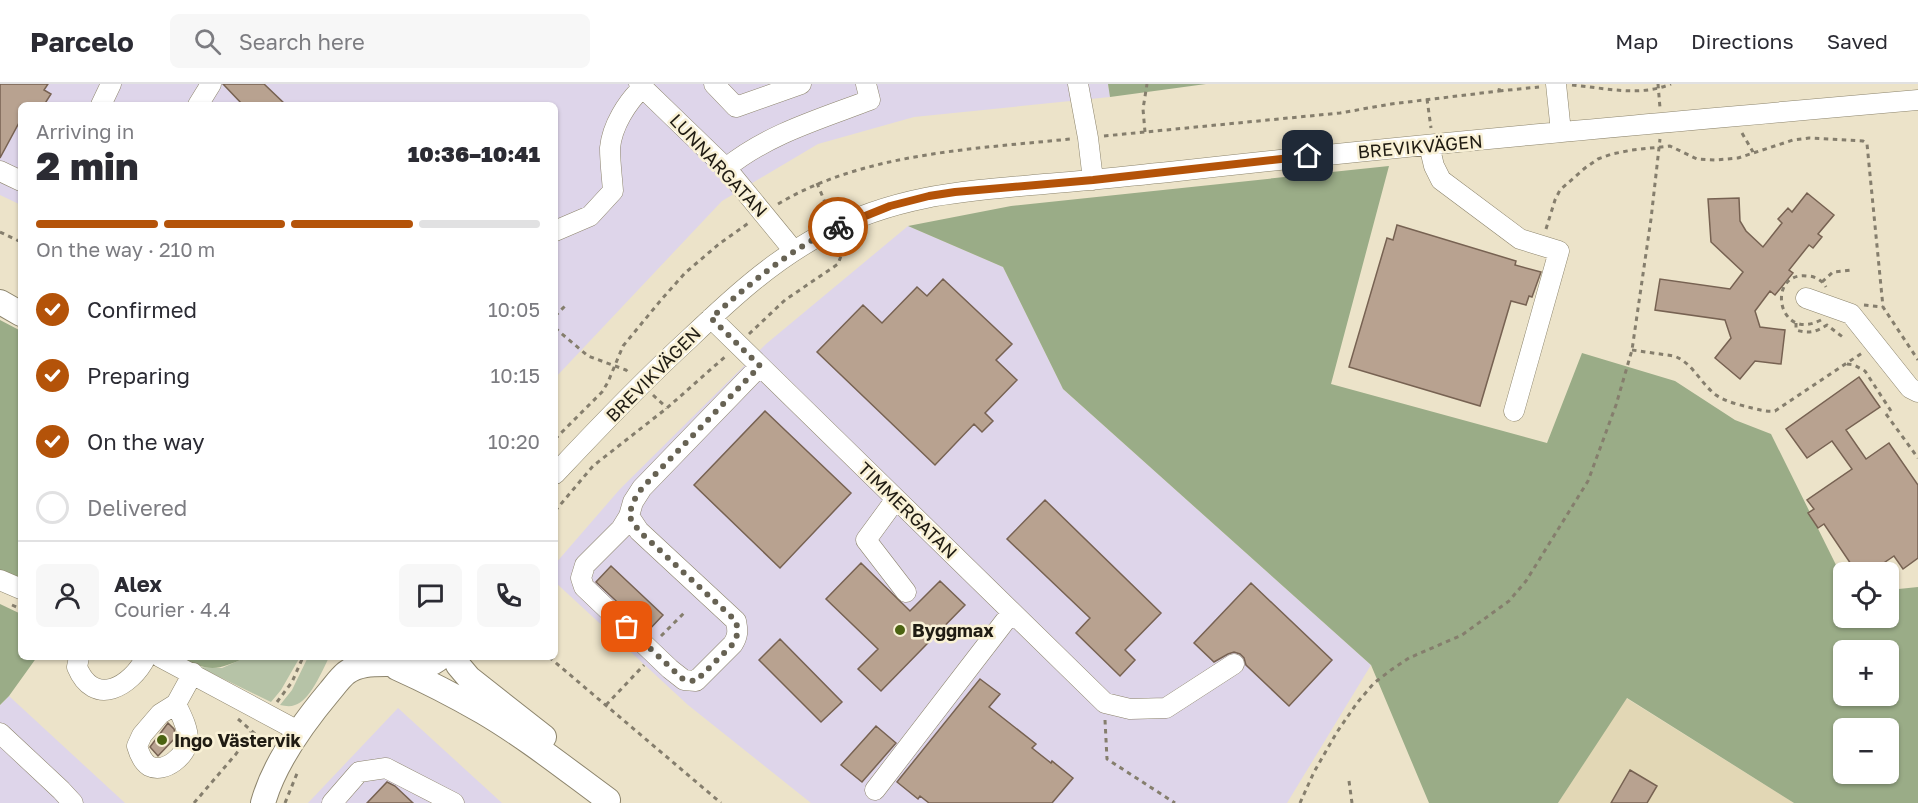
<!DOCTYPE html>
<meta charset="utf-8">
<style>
body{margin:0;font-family:"Golos Text",sans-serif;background:#f7f7f7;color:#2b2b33;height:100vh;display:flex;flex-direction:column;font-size:22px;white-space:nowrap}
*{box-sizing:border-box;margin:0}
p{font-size:20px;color:#7c7c81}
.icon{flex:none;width:33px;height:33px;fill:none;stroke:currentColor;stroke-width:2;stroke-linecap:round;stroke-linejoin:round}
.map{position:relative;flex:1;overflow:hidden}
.panel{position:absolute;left:18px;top:18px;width:540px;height:558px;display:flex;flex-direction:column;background:#fff;border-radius:9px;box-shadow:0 2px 4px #0004}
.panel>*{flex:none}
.controls{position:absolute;left:1833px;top:478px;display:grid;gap:12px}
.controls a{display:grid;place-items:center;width:66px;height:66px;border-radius:9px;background:#fff;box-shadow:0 2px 4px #0004;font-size:30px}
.pin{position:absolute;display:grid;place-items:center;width:51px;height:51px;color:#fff;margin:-26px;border-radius:12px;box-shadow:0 3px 9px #0006}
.courier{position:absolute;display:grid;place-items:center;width:60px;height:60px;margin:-30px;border:4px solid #b45309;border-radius:50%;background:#fff;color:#222;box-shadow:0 2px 8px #0007}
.summary em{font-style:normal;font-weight:800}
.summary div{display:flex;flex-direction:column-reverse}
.summary{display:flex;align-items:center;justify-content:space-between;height:102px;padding:0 18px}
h1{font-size:39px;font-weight:800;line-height:45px}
.bar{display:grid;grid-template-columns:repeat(4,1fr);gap:9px 6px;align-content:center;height:72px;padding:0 18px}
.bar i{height:8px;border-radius:4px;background:#e1e1e2}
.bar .selected{background:#b45309}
.bar p{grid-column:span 4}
.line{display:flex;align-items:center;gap:15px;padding:0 18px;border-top:2px solid #e1e1e2}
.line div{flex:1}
.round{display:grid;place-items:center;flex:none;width:63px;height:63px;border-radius:9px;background:#f7f7f7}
ol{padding:0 18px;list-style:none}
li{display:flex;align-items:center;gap:18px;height:66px}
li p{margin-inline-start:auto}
li .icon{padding:6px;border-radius:50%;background:#b45309;color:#fff;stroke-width:4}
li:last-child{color:#7c7c81}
li i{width:33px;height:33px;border:3px solid #e1e1e2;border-radius:50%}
header{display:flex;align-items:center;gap:36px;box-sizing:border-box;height:84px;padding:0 30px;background:#fff;border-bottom:2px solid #e1e1e2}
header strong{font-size:28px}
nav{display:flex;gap:33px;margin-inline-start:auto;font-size:21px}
.search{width:420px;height:54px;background:#f7f7f7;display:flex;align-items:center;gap:15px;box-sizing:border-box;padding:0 21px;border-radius:9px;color:#7c7c81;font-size:22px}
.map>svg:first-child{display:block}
</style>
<header>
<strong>Parcelo</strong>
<div class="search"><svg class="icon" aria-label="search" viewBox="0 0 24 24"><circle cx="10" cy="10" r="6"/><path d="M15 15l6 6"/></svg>Search here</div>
<nav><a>Map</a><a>Directions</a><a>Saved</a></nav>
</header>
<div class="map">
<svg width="1918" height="719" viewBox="0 0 1918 719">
<rect width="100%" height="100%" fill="#ece3c9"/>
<!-- commercial -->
<path fill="#ded5ea" d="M 0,0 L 1108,0 L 1110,13 L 914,33 L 818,60 L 722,117 L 555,294 L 555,21 L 21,21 L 21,121 L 0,111 Z
M 908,142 L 1003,183 L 1063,305 L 1371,581 L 1287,719 L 811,719 L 688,621 L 555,498 L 555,480 L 620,405 L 766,260 Z
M 9,612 L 125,719 L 0,719 L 0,621 Z
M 398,624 L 502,719 L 308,719 Z"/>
<!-- built -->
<path fill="#e2d7b5" d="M 1626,614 L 1794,719 L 1558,719 Z"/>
<!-- green -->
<path fill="#b6c3a7" d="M 247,573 L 300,573 L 281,606 L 271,618 L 199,583 L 222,584 Z
M 308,573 L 329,573 C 323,586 309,618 295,621 C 290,623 285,622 280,621 L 292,606 Z"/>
<!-- forest -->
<path fill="#9aac87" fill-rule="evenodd" d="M 1108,0 L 1206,0 L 1110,13 Z
M 1389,82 L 1331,300 L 1547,359 L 1582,269 L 1675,297 L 1735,336 L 1771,350 L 1843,495 L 1844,534 L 1888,534 L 1889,506 L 1918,503 L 1918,719 L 1794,719 L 1627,614 L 1558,719 L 1429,719 L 1371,581 L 1063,305 L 1003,183 L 908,142 L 1011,122 ZM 1844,567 L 1888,567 L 1888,612 L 1844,612 ZM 1844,645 L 1888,645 L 1888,690 L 1844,690 Z
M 0,236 L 21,247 L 21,498 L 0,488 Z
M 0,520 L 21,530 L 21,573 L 37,573 L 9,612 L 0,621 Z
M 179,573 L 247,573 C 216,587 210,588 179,573 Z"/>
<!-- building -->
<path fill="#b8a290" stroke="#776252" stroke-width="1.5" d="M 0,0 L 48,0 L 44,6 L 51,10 L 44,21 L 21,21 L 21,35 L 0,74 Z
M 223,0 L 264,0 L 286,21 L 243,21 Z
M 1807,109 L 1834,131 L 1818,150 L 1822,153 L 1813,164 L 1809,161 L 1789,186 L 1793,189 L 1775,211 L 1770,207 L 1755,227 L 1760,243 L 1785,246 L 1781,280 L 1755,277 L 1740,295 L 1715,274 L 1731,254 L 1725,236 L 1655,226 L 1660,195 L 1730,205 L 1743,188 L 1711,158 L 1708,115 L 1739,114 L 1740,137 L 1746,147 L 1763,163 L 1782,139 L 1778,135 L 1788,124 L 1792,128 Z
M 1397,141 L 1516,177 L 1515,181 L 1541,188 L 1532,213 L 1529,212 L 1526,221 L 1511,217 L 1480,322 L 1349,283 L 1387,154 L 1393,156 Z
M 943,195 L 1012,260 L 996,276 L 1017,296 L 985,329 L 993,337 L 982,348 L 974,340 L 935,381 L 817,268 L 863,221 L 882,239 L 917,203 L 927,212 Z
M 1859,293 L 1880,323 L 1846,346 L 1866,375 L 1889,359 L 1918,401 L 1918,474 L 1903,485 L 1894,472 L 1869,489 L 1857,489 L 1824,440 L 1818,444 L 1808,429 L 1814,425 L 1807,416 L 1852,385 L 1832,357 L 1807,374 L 1786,345 Z
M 765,327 L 851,409 L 780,484 L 694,401 Z
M 1045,416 L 1161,529 L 1125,566 L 1135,576 L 1120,592 L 1076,549 L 1090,534 L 1007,455 Z
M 861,479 L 910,527 L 940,497 L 965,521 L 881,607 L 858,585 L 878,565 L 826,515 Z
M 611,482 L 663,531 L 648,547 L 596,498 Z
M 1251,499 L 1332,576 L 1289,622 L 1246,581 L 1244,574 L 1240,570 L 1234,568 L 1228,570 L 1214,578 L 1194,559 Z
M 780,555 L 842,618 L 821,638 L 759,576 Z
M 980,595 L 1000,610 L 989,623 L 1036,660 L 1032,664 L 1051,679 L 1052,677 L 1073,694 L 1052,719 L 929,719 L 920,712 L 918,715 L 897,698 Z
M 168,639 L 174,645 L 176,653 L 158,672 L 150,663 Z
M 876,642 L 896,659 L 862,698 L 841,681 Z
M 1630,686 L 1657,702 L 1647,719 L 1611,719 Z
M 387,698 L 395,702 L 413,719 L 367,719 Z"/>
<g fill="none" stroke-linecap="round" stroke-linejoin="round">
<!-- minor casing -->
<g stroke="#8c846c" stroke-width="21">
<path id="minor" d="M 639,0 L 726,84 L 794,167
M 714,0 L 736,23 L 801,0
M 1078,0 L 1088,54 L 1093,96
M 1556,0 L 1561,48
M 101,21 L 111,0
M 198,21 L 211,0
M 1429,61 L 1434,82 L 1441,96 L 1520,155 L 1559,167 L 1514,327
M 726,84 C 768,50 820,35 870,16 L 866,0
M 0,87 L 21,97
M 555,147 L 590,132 L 613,107 C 612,93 610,78 610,64 C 612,42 627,18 643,3
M 1806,214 L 1851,230 L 1910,304 L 1918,308
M 711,234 L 1105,619 L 1130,625 L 1166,624 L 1234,580
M 555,390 C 599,343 643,297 690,254 C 731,215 773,176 823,150 C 896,111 964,107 1044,100 C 1086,97 1128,92 1169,88 C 1418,60 1668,38 1918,16
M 896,415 L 866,456 L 906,508
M 629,432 L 621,445 L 585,481 L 581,494 L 584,503 L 670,585 L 684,596 L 696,597 L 733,560 C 738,552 738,547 736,537 L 639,447 L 629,432 L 633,418 L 642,404 L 760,282
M 0,496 L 21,505
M 79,573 L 77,583 C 94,624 131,603 146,573
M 160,573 L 300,648
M 176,620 C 181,631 188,643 188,656 C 187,671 165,690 149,682 C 143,678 139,669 137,662 L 142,651 L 160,630 L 176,620 L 193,589
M 0,649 L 61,706 L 73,719
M 875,706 L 1012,528
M 332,719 L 359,688 L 386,684 L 454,719"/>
</g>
<!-- major casing -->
<g stroke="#8c846c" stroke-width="26">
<path id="major" d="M 0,218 L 21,230
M 455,573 L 458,581 L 469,594 L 544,653
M 397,584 C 426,597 455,612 483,628 C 527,654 567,686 608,716
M 399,584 C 414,586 429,583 441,573
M 263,719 C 274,679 304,638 330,607 C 335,601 340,594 346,589 C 358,580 372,580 386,580"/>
</g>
<!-- path -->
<path stroke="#857e6d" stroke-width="3" stroke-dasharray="4.5 4.5" stroke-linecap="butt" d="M 1658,0 L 1660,24
M 1572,1 C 1606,4 1639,13 1671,0
M 1499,7 L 1539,3
M 1427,15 L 1431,44
M 1145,48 L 1143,25 L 1147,0
M 1742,49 L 1753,68
M 1104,52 L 1340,29 L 1391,20 L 1499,7 L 1500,0
M 817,99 L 829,128
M 778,120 C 863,69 973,65 1070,55
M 1546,145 L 1555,116 L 1560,106 L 1585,84 L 1598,75 L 1612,70 L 1632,66 L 1670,62 L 1697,75 L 1715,76 L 1738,74 L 1793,56 L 1809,54 L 1863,57 L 1867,60 L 1883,223 L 1918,276
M 0,148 L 21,158
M 1822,198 L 1833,188 L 1852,186
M 1864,221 L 1883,223
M 555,232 L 567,220
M 1821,236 C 1777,259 1766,187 1807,192 C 1815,192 1822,196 1826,203
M 1796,239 L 1796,246 C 1809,250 1816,248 1827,241 L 1844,254
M 555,244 L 588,272 L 626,286 L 630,290
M 749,250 L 785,216 L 838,180 L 841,172 L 840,160
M 1632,266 L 1674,272 C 1693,279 1700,299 1716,311 C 1726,318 1740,321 1752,324 C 1760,326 1767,328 1775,327 L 1862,269
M 1847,280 L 1854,281 L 1865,287 L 1891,327
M 653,311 L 667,324
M 1886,330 L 1918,374
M 555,355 L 602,308 L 608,298 L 623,262 L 661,216 L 685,189 L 719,160 L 750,138
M 555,427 L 593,382 L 667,324 L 727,271
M 12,521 L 21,525
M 661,552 L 686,527
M 549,573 L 721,719
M 277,618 L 292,598 L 303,573
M 606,621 L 644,581
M 238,635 L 269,662
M 1105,636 L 1107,675 L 1175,719
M 1349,697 L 1352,719
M 194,719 L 236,670 L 251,648
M 285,719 L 298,687
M 1300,719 L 1314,688 L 1337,648 L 1357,619 L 1374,599 L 1391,586 L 1409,574 L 1462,551 L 1509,517 L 1526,497 L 1588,397 L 1616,321 L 1632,266 L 1651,135 L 1660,55"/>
<!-- minor -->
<use href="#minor" stroke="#fff" stroke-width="20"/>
<!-- major -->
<use href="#major" stroke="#fff" stroke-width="24"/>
</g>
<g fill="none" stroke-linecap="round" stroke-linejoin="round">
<!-- done -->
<path stroke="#676253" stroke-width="6" stroke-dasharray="0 10.8" d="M 627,543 L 684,596 L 696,597 L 733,560 C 738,552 738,547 736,537 L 639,447 L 629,432 L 633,418 L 642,404 L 760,282 L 711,234 C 751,199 790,165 838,143"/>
<!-- route -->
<path stroke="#b45309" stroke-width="8" d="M 838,143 L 890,122 L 929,112 L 955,108 L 1093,96 L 1308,72"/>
</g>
<!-- markers -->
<g fill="#4b6311" stroke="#f9f1d6" stroke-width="2">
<circle cx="900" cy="546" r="6"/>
<circle cx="162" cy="656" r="6"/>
</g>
<g text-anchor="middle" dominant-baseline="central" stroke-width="5" stroke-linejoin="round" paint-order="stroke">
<!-- street labels -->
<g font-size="18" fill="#201c13" stroke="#f9f1d6">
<text transform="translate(1420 62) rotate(-5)">BREVIKVÄGEN</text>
<text transform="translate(719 81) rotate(47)">LUNNARGATAN</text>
<text transform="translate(653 290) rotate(-45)">BREVIKVÄGEN</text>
<text transform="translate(908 426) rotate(44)">TIMMERGATAN</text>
</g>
<!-- poi labels -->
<g font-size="18" font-weight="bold" fill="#201c13" stroke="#f9f1d6" text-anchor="start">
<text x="912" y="546">Byggmax</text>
<text x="174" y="656">Ingo Västervik</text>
</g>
</g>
</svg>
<div class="controls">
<a><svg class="icon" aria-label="locate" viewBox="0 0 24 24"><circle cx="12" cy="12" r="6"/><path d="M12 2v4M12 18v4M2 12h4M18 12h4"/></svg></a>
<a>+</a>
<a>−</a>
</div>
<div class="pin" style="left:627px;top:543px;background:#ea580c"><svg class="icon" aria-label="bag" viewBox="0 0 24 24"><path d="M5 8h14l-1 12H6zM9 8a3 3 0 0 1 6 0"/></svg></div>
<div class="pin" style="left:1308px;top:72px;background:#1f2937"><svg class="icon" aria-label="home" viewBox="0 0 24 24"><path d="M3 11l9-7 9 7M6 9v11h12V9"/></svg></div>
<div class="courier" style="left:838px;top:143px"><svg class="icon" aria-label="bike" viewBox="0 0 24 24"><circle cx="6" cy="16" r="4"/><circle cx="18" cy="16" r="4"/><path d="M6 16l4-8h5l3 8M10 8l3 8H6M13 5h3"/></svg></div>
<section class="panel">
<div class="summary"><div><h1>2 min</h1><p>Arriving in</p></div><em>10:36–10:41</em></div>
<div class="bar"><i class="selected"></i><i class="selected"></i><i class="selected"></i><i></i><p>On the way · 210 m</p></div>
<ol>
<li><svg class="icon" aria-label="check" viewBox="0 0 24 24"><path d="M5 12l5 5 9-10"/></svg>Confirmed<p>10:05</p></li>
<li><svg class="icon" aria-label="check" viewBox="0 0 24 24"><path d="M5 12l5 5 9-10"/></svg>Preparing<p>10:15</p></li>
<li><svg class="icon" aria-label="check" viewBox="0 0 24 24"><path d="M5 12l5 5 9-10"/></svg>On the way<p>10:20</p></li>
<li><i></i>Delivered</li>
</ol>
<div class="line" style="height:108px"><a class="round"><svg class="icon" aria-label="person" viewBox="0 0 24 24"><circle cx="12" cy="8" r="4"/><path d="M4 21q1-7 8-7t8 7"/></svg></a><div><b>Alex</b><p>Courier · 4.4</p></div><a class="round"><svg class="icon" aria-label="chat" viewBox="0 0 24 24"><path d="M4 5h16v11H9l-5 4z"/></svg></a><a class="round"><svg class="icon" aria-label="phone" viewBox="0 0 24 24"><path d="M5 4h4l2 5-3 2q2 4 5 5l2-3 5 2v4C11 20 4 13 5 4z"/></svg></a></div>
</section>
</div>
